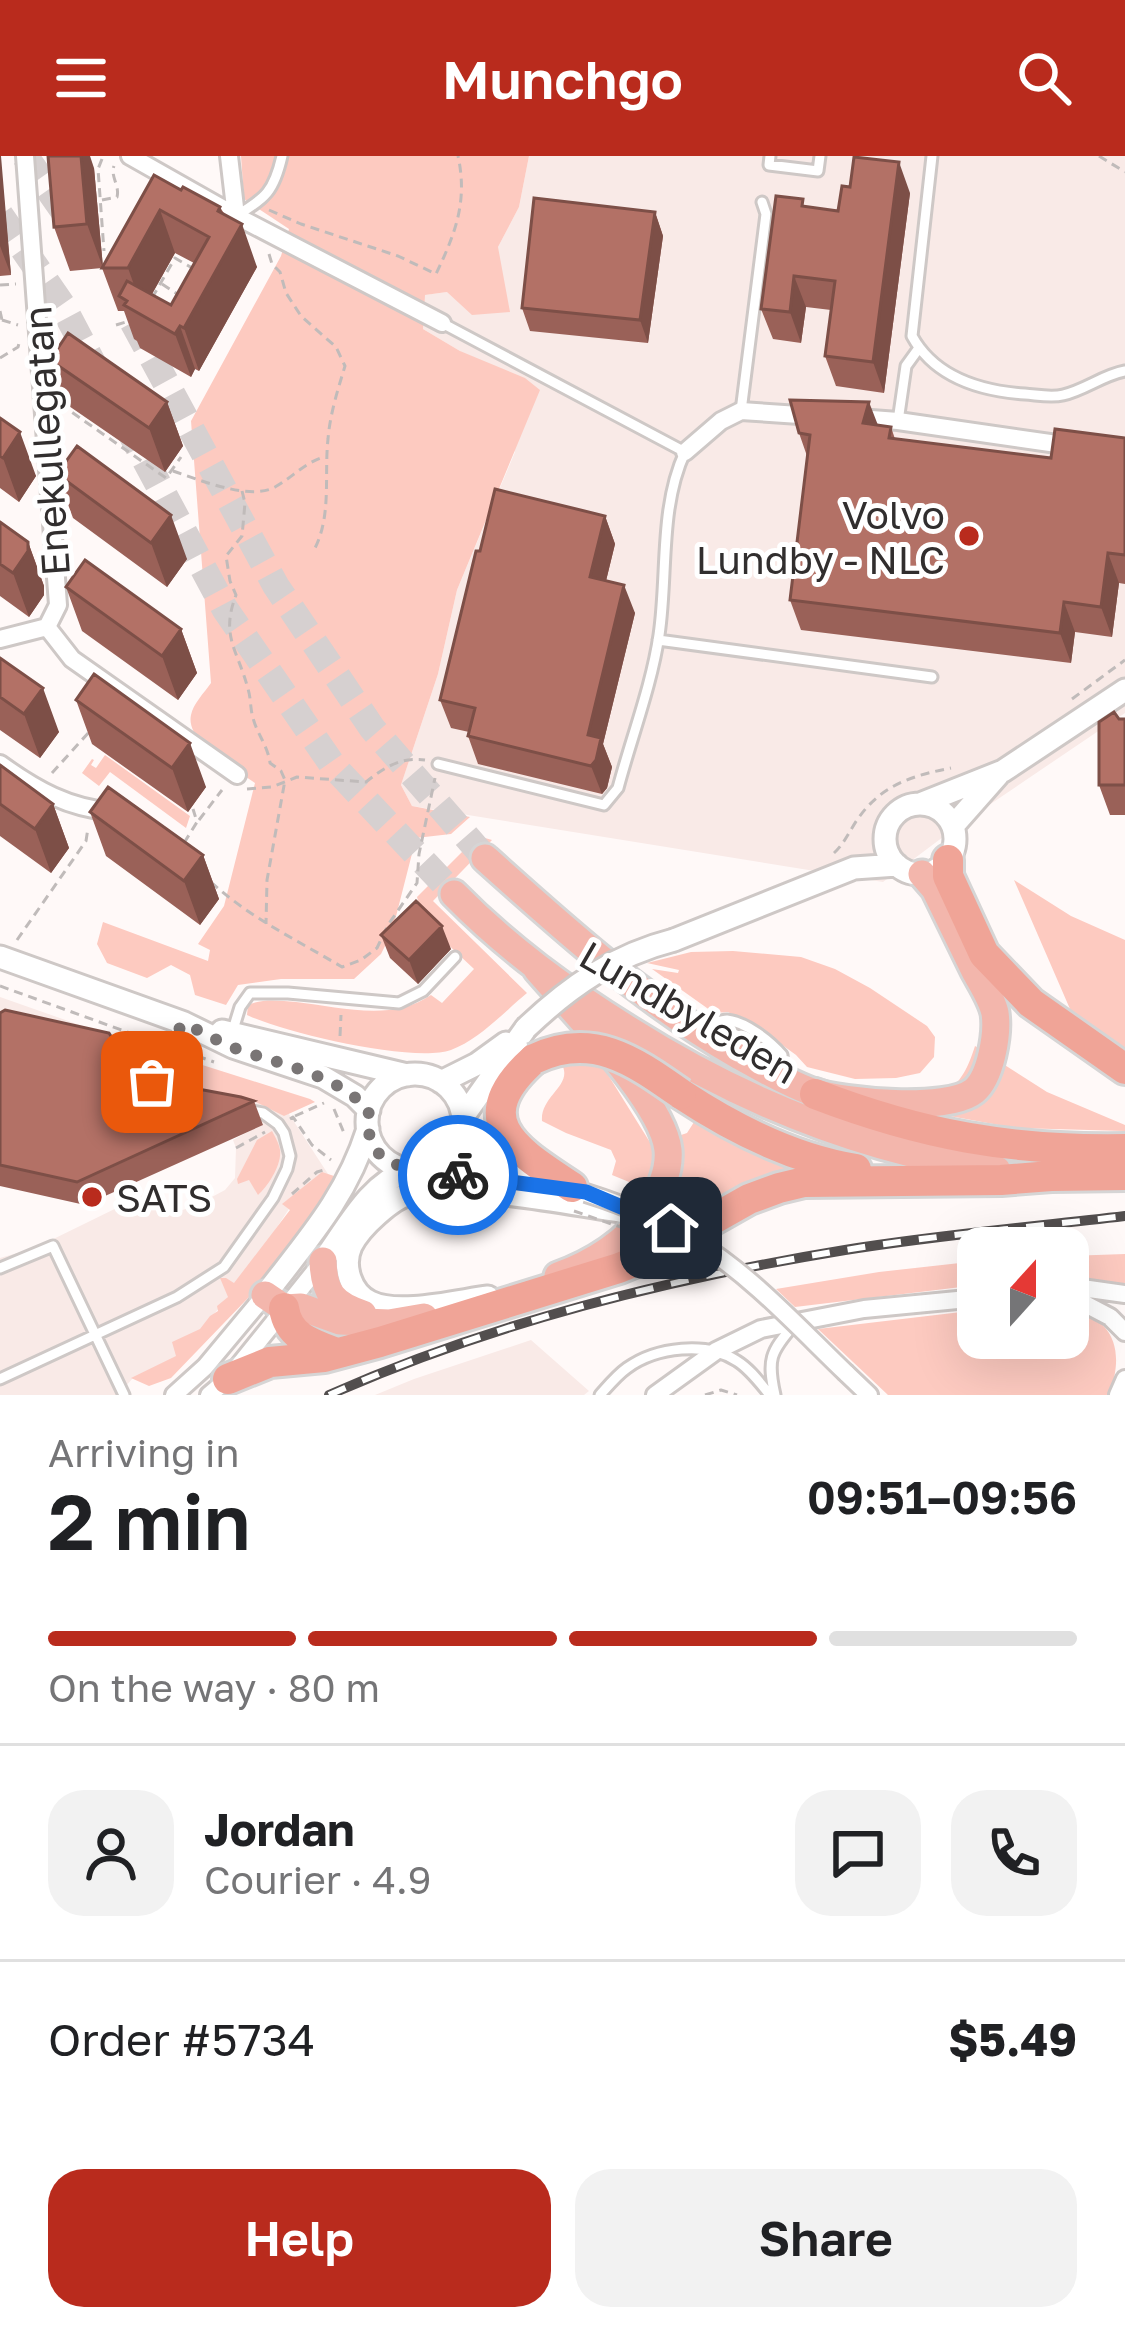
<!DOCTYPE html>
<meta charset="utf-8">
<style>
body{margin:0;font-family:"Golos Text",sans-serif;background:#f2f2f2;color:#202124;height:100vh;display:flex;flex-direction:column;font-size:45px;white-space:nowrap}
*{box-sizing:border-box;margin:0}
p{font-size:39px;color:#757577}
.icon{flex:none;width:66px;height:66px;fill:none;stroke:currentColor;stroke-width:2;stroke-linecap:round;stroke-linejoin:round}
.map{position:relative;height:1239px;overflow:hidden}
.side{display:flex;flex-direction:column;background:#fff;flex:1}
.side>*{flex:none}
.needle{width:78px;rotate:21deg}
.tools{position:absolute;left:957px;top:1071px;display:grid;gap:24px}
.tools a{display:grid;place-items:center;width:132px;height:132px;border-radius:24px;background:#fff;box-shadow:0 12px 48px #0002;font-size:60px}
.pin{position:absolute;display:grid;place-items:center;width:102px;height:102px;color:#fff;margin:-51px;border-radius:24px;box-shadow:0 6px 18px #0006}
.courier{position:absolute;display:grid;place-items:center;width:120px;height:120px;margin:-60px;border:9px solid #1a73e8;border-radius:50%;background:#fff;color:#222;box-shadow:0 3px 15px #0007}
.head em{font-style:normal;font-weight:600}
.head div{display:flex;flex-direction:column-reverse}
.head{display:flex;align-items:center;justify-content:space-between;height:204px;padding:0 48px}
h1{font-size:78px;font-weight:600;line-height:90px}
.bar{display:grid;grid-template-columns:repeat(4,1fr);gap:18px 12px;align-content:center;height:144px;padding:0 48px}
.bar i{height:15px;border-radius:9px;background:#e0e0e0}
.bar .active{background:#b92b1d}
.bar p{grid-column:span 4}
.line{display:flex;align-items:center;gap:30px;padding:0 48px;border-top:3px solid #e0e0e0}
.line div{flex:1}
.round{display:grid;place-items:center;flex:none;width:126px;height:126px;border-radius:36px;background:#f2f2f2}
.button{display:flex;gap:24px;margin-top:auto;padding:24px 48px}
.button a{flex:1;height:138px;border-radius:36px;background:#b92b1d;color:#fff;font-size:48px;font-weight:600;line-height:138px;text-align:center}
.button a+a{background:#f2f2f2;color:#202124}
header{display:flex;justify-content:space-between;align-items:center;height:156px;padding:0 48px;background:#b92b1d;color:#fff;font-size:54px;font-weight:600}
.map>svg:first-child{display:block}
</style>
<header><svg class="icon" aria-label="menu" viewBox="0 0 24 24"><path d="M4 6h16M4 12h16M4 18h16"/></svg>Munchgo<svg class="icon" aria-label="search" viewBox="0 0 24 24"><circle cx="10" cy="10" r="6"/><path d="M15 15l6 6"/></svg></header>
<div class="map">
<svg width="1125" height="1239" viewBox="0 0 1125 1239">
<rect width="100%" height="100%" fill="#fff9f8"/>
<!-- built -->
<path fill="#f9eae7" d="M 529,0 L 1125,0 L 1125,557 L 955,672 L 883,726 L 412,650 L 401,629 L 438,518 L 457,434 L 515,296 L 460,195 L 423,173 L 424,139 L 447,136 L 498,91 L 519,51 Z
M 0,841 L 276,938 L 328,1018 L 289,1053 L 237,1131 L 178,1200 L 133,1222 L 118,1239 L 0,1239 L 0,1102 L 35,1092 L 135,1043 L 149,1052 L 166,1045 L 173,1057 L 195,1050 L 225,1034 L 235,1022 L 236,992 L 233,984 L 264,967 L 147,939 L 0,885 Z
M 531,1184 L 589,1235 L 584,1239 L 375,1239 L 414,1223 Z"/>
<!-- green -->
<path fill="#fdcac0" d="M 241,0 L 529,0 L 519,51 L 498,91 L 510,156 L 472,159 L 447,136 L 425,139 L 423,173 L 460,195 L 525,222 L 540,234 L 457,434 L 438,518 L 401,629 L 412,650 L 470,661 L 451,678 L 416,682 L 392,776 L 381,798 L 354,823 L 281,823 L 238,829 L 226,849 L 195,839 L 190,819 L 171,809 L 147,822 L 107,807 L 97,788 L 103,766 L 208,805 L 210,794 L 198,788 L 224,750 L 255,627 C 236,613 185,586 191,559 C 193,548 204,537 211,527 L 191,265 L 281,100 L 289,73 L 244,43 Z
M 105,599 L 190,660 L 186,672 L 110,616 L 99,630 L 82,617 L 92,603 L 94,604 L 91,609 L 96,612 Z
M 478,680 L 492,684 L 433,745 L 527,837 C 504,856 480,883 451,894 C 413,907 285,877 247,859 L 248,849 C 264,842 280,845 296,846 C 341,851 392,866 431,839 L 442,847 L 474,813 L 423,765 L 417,741 Z
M 1014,724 L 1071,760 L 1125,784 L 1125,895 L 1118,895 L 1070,853 Z
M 733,795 L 801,801 L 835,813 L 870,832 L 927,870 L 935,881 L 934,901 L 920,917 L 896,922 L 855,923 L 807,911 L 796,899 L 756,870 L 728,856 L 714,857 L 652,813 L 678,817 L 679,814 L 647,807 L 691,796 Z
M 975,890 L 1047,936 L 1125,969 L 1125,975 L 1015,972 L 906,952 C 948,934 960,937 975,890 Z
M 174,900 L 310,943 L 315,946 L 284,960 L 256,946 L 178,929 L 170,926 L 163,915 L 168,903 Z
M 595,905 L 605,914 L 651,988 L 657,1004 L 651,1035 L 612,1019 L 616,1005 L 611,994 L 566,977 L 542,965 C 540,939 575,929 561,907 Z
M 696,963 L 797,1012 L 698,1063 L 670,1046 L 681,1006 L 678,980 L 687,977 Z
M 272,975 C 275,981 279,987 280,994 C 282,1009 268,1030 258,1039 L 249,1024 L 238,1028 L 237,1023 L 257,984 Z
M 322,1016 L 340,1022 L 274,1115 L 171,1222 L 149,1230 L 131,1222 L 176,1200 L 172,1186 L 200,1173 L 210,1160 L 218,1155 L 217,1150 L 228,1141 L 220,1122 L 226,1122 L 234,1127 L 290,1054 L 282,1048 Z
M 1125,1098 L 1125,1131 L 1068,1122 L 1068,1100 Z
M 978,1105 L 978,1129 L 795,1151 L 776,1133 L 879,1116 Z
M 1068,1151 C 1115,1163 1125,1195 1109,1239 L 888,1239 L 818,1173 L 978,1154 L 978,1182 L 1068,1182 Z"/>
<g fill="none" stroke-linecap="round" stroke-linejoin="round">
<!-- trunk-tunnel -->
<path stroke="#d6d0d0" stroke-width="27" stroke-dasharray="27 14" stroke-linecap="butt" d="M 25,0 L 72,67
M 0,59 L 62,149 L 99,219
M 133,166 L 276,430 L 372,572 L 485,702
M 126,268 L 225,453 L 334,611 L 454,738"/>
<!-- service casing -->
<g stroke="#cec8c6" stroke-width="15">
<path id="service" d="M 770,0 L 769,9 L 818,15 L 820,0
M 932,0 L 912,180 C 935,222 980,235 1025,238 C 1038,239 1051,242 1063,239 C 1085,234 1103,219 1125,215
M 236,60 C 266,42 274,35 282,0
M 741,255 L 766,58 L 762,46
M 898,265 L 906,210 L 919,192
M 658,484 L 932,521
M 438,608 L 604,649 L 618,632 C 631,583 652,528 659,479 C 668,419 659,352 685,296 L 442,167
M 706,870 C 711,868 721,864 727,864 C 746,866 770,885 782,899 L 784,919
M 232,877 L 240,851 L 250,837 L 288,837 L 399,847 L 423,835 L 455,801
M 156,932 L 148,916 L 151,908 L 184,867
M 0,1112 L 53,1090 L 124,1239
M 0,1223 L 177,1141 L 224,1111 L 273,1042 L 287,1013 L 290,1000 L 284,977 L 278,968 L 263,957 L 247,954
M 600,1239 C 608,1230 617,1219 627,1212 C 656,1191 707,1185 737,1205 C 750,1213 760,1227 770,1239
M 775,1239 C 767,1204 770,1196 794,1169"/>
</g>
<!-- minor casing -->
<g stroke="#cec8c6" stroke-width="22">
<path id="minor" d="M 25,0 L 58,449 L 47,471 L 72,503 L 237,619
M 130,0 L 236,60 L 442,167
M 229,0 L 236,60
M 858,262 L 898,265 L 1071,290
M 685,296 L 721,265 L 741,255 L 814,260
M 0,483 L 47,471
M 0,608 C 36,634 68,652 113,656
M 463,975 C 479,999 509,1007 534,1017
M 425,1013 L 566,1034
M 1068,1130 L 1125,1138
M 1068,1139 L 1110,1161 L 1125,1176
M 846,1217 L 869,1239
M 174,1239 L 205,1211 L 265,1139
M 209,1239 L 228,1223 L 323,1105
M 655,1239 L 716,1195 L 761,1173 L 864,1153 L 978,1142
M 1118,1239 L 1125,1223"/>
</g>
<!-- tertiary casing -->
<g stroke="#cec8c6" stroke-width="27">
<path id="tertiary" d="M885 683a35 35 0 1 1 70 0a35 35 0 1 1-70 0Z
M 920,648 L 1003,615 L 1125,534
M 953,670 L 998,619
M 674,784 L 854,712 L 897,709
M 0,801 L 184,867 L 233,891 L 323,921 L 355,940 L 369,954
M 222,875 L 407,919
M367 966a48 48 0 1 1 96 0a48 48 0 1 1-96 0Z
M 441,926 L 477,908 L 506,887
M 463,961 L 526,872
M 323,1105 C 348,1071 368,1029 408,1014
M 265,1139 C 308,1083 346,1042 368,973
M 488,1141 C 457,1145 398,1160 370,1146 C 351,1137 342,1110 351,1090 C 360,1071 392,1042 412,1037 C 437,1030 460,1033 485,1036 C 537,1040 588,1051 640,1058"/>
</g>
<!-- trunk casing -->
<g stroke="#d6d5d5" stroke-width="33">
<path id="trunk" d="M 485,702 C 564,773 645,846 738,899 C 761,912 787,927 812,936 C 843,947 948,956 974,935 C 991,921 998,877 995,857 C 992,843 982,828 975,815 C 962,788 948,760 935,733 L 922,718
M 454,738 C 507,792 565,834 629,874 C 743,946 864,995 997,1014
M 537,813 C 571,853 663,945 668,994 C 670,1016 659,1037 648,1055 C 628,1086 592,1108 558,1120
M 323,1105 C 324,1137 333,1148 363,1158
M 265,1139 L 284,1152 L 301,1151 L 340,1165 L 389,1167 L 424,1161"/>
</g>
<!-- motorway casing -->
<g stroke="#d6d5d5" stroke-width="36">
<path id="motorway" d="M 948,704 L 948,720 L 984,798 L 1031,847 L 1125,913
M 534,903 C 464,965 518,995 572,1031
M 681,938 C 734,973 793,1003 856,1013
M 815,938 C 922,979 1010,995 1125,993
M 284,1152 C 288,1181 312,1188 337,1197
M 228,1223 L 270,1206 L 324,1201 L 380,1186 L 619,1112 L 648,1100 L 749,1043 L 779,1032 L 804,1026 L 1001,1024 L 1051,1020 L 1125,1019"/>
</g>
<!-- path -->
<path stroke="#c0bbba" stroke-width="3" stroke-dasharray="9 6" stroke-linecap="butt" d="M 1099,0 L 1125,16
M 102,3 L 98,13 L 104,95
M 102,44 L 117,41 C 120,30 110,20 114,10
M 269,54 L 301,68 L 398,100 L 436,118 C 455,78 468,46 458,0
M 269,98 L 272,108 L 280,116 L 286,137 L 301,160 L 336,191 L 345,210 C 338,233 330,258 328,283 C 324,320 332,360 314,394
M 162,128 L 179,139
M 0,129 L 16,128
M 152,142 L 175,102 L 194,113
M 0,155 L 2,164 L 0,168
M 2,164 L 18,169
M 116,169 L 129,165
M 0,202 L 18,191 L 20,184
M 60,248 L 166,322 L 181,301
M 173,315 C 200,324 250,345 275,331 C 293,321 304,307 324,301
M 242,335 L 245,347 L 242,380 L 226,400 L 230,425 L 236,439 C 220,481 238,494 248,533 C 251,542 250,552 253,562 C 257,578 268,590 270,607 L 281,615 L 285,624 L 267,724 L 266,768
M 1072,543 L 1125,504
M 52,617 L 90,575
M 247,633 L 272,631 L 297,621 L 366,626 C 385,611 400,601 425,604
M 199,664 L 222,634
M 184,687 L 197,666 L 193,653
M 834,697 C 844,688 849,676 857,664 C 881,629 911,620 951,612
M 211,726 C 250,762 297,784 342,811 L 361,804 L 377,792 L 388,769 L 417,727 L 419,698 L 435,622
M 17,784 L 86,685 L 88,672
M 0,830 L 152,885
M 340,880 L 341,859
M 183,895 L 214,906
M 334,953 L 344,977
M 295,960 L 324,947
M 290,963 L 293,961 L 312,989 L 331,1004
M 236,992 L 265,976
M 292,1038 L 317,1016 L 327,1013
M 705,1239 L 721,1234 L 737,1239"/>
<!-- service -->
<use href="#service" stroke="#fff" stroke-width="9"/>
<!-- minor -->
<use href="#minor" stroke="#fff" stroke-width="16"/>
<!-- tertiary -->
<use href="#tertiary" stroke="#fff" stroke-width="21"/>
<!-- trunk -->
<use href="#trunk" stroke="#f3b6ac" stroke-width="27"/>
<!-- motorway -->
<use href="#motorway" stroke="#f0a497" stroke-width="30"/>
<!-- rail casing -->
<g stroke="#524e4e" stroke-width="10">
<path id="rail" d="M 329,1239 C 494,1166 668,1123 845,1094 C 937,1079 1032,1071 1125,1060"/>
</g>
<!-- rail -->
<use href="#rail" stroke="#fff" stroke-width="6" stroke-dasharray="18" stroke-linecap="butt"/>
<!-- minor-bridge casing -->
<g stroke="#cec8c6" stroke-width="22" stroke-linecap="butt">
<path id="minor-bridge" d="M 586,1037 C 624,1049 663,1065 697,1086 C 753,1121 799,1172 846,1217"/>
</g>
<!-- tertiary-bridge casing -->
<g stroke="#cec8c6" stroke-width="27" stroke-linecap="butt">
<path id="tertiary-bridge" d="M 526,872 C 570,830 615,799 674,784"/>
</g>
<!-- motorway-bridge casing -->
<g stroke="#d6d5d5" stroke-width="36" stroke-linecap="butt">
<path id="motorway-bridge" d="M 534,903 C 593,875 634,905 681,938"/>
</g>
<!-- path-bridge -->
<path stroke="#c0bbba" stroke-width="3" stroke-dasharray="9 6" stroke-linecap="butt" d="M 574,1055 L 629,1074"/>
<!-- minor-bridge -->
<use href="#minor-bridge" stroke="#fff" stroke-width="16"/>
<!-- tertiary-bridge -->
<use href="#tertiary-bridge" stroke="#fff" stroke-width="21"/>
<!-- motorway-bridge -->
<use href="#motorway-bridge" stroke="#f0a497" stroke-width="30"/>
</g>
<!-- wall -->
<path fill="#9a6158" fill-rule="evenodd" d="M 0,0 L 11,119 L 0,120 Z
M 94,12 L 103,111 L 181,34 L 220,51 L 257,111 L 199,215 L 195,213 L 191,221 L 140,192 L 137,185 L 134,183 L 124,155 L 118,155 L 102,112 L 70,115 L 54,71 ZM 175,97 L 194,107 L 171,149 L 152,138 Z
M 910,37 L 884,237 L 836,230 L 825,200 L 831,154 L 806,151 L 801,187 L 773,183 L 761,153 L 806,51 L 838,55 Z
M 655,56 L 663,80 L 648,187 L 530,175 L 522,152 Z
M 50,204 L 167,246 L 183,290 L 165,316 L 66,248 Z
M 0,262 L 36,320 L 19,346 L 0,332 Z
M 878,269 L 891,271 L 895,283 L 1051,302 L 1125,282 L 1125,428 L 1119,427 L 1112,481 L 1075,476 L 1071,507 L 801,474 L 790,444 L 807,300 L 799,277 Z
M 57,318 L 187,403 L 167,431 L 73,362 Z
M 605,360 L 615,388 L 606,425 L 635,457 L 603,588 L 612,611 L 607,632 L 602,638 L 478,608 L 468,580 L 469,576 L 451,572 L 440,544 L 480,395 Z
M 0,366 L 28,386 L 44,430 L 44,439 L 29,461 L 0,440 Z
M 66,431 L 181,473 L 197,517 L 178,544 L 82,475 Z
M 0,502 L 59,576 L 40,602 L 0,574 Z
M 76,544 L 206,631 L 188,656 L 92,588 Z
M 1125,563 L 1125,659 L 1110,659 L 1099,629 Z
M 0,609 L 53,648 L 69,692 L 51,717 L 0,680 Z
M 90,656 L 203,699 L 219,743 L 200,769 L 106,700 Z
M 381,779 L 451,793 L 418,828 L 390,802 Z
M 0,857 L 114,885 L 120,900 L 139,915 L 166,927 L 254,945 L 263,969 L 85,1049 L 0,1030 Z"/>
<!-- shaded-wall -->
<path fill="#7d4f47" d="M 0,0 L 1,0 L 11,119 L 0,90 Z
M 81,0 L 90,0 L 94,12 L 103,112 L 87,68 Z
M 899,6 L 910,37 L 884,237 L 873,206 Z
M 220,51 L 232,85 L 242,68 L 257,111 L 199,215 L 184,172 Z
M 160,54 L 175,97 L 143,154 L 128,112 Z
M 655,56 L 663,80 L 648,187 L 640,164 Z
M 794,120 L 806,151 L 801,187 L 790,156 Z
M 180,170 L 195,213 L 191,221 L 175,178 Z
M 167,246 L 183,290 L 165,316 L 149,272 Z
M 869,246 L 881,277 L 863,267 Z
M 20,276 L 36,320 L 19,346 L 3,302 Z
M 171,359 L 187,403 L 167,431 L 151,387 Z
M 605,360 L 615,388 L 600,449 L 590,421 Z
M 28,386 L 44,430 L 44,439 L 29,461 L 13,417 Z
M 1108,397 L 1119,427 L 1112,481 L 1101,451 Z
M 624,429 L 635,457 L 603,588 L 612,611 L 607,632 L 602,638 L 591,610 L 588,579 Z
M 1064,446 L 1075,476 L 1071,507 L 1060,477 Z
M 181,473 L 197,517 L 178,544 L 162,500 Z
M 43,532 L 59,576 L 40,602 L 24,558 Z
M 190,587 L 206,631 L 188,656 L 172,612 Z
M 53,648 L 69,692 L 51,717 L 35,673 Z
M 203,699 L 219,743 L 200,769 L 184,725 Z
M 442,770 L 451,793 L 418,828 L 409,804 Z
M 114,885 L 123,908 L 118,915 L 110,892 Z"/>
<!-- building -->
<path fill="#b37166" stroke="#7d4f47" stroke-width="3" d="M 48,0 L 81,0 L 87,68 L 54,71 Z
M 854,1 L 899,6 L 873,206 L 825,200 L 835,125 L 794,120 L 790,156 L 761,153 L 776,40 L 803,43 L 802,50 L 838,55 L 842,30 L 850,31 Z
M 154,19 L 181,34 L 183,31 L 220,51 L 218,55 L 242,68 L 184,172 L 180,170 L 175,178 L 124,149 L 127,145 L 119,140 L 127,125 L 171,149 L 209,81 L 160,54 L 128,112 L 102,112 Z
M 534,42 L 655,56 L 640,164 L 522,152 Z
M 68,177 L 167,246 L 149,272 L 50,204 Z
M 790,244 L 869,246 L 863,267 L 891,271 L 889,282 L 1051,302 L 1055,273 L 1125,282 L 1125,399 L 1108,397 L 1101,451 L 1064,446 L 1060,477 L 790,444 L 810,279 L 799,277 Z
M 0,262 L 20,276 L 3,302 L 0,300 Z
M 77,290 L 171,359 L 151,387 L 57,318 Z
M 495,333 L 605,360 L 590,421 L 624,429 L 588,579 L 601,582 L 596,604 L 591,610 L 468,580 L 475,552 L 440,544 L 476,395 L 480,395 Z
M 0,366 L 28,386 L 28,395 L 13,417 L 0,408 Z
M 85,404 L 181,473 L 162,500 L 66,431 Z
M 0,502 L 43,532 L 24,558 L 0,541 Z
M 94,518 L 190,587 L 172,612 L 76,544 Z
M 1114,556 L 1119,563 L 1125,563 L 1125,629 L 1099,629 L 1099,566 Z
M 0,609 L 53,648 L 35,673 L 0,648 Z
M 108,631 L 203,699 L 184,725 L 90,656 Z
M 416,745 L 442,770 L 409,804 L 381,779 Z
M 5,854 L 109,877 L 114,885 L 110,892 L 111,898 L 127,902 L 139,915 L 150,921 L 166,927 L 241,941 L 254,945 L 77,1026 L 0,1009 L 0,857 Z"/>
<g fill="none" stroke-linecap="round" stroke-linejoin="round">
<!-- done -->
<path stroke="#797575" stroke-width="12" stroke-dasharray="0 21.6" d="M 152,926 L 148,916 L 151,908 L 184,867 C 202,876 219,886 237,893 C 284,910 333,917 369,954 C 361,1017 414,1012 458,1019"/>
<!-- route -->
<path stroke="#1a73e8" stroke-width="15" d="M 458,1019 L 586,1036 L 671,1072"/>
</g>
<!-- markers -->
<g fill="#b92b1d" stroke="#fff" stroke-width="4.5">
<circle cx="969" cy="380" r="12"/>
<circle cx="92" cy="1041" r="12"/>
</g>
<g text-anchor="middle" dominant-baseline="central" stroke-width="10" stroke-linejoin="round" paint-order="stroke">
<!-- street labels -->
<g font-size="39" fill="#312e2e" stroke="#fff">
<text transform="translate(46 285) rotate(-94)">Enekullegatan</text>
<text transform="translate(689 856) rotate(30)">Lundbyleden</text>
</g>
<!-- poi labels -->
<g font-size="39" fill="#312e2e" stroke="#fff" text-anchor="end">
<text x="945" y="358">Volvo<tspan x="945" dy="45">Lundby - NLC</tspan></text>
<text x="116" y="1041" text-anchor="start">SATS</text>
</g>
</g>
</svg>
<div class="tools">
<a><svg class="needle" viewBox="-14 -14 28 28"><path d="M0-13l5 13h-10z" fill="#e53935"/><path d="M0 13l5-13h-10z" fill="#757577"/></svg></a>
</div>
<div class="pin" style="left:152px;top:926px;background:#ea580c"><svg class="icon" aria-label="bag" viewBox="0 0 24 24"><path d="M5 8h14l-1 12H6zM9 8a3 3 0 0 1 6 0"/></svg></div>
<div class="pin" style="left:671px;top:1072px;background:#1f2937"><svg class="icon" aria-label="home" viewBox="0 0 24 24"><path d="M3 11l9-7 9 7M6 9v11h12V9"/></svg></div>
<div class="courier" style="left:458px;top:1019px"><svg class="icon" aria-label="bike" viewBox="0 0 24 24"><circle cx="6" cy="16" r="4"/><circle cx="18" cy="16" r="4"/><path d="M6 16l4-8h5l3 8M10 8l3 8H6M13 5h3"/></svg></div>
</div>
<section class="side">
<div class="head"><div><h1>2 min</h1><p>Arriving in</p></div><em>09:51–09:56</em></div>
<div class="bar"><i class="active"></i><i class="active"></i><i class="active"></i><i></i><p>On the way · 80 m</p></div>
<div class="line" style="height:216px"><a class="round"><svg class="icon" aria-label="person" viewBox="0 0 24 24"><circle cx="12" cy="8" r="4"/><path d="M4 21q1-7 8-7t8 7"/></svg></a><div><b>Jordan</b><p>Courier · 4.9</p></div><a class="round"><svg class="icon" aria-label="chat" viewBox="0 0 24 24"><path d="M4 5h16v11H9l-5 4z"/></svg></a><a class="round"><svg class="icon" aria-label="phone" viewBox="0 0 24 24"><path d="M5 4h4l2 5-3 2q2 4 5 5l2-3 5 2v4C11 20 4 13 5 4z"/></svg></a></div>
<div class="line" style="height:156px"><div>Order #5734</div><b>$5.49</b></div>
<div class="button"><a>Help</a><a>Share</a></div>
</section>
